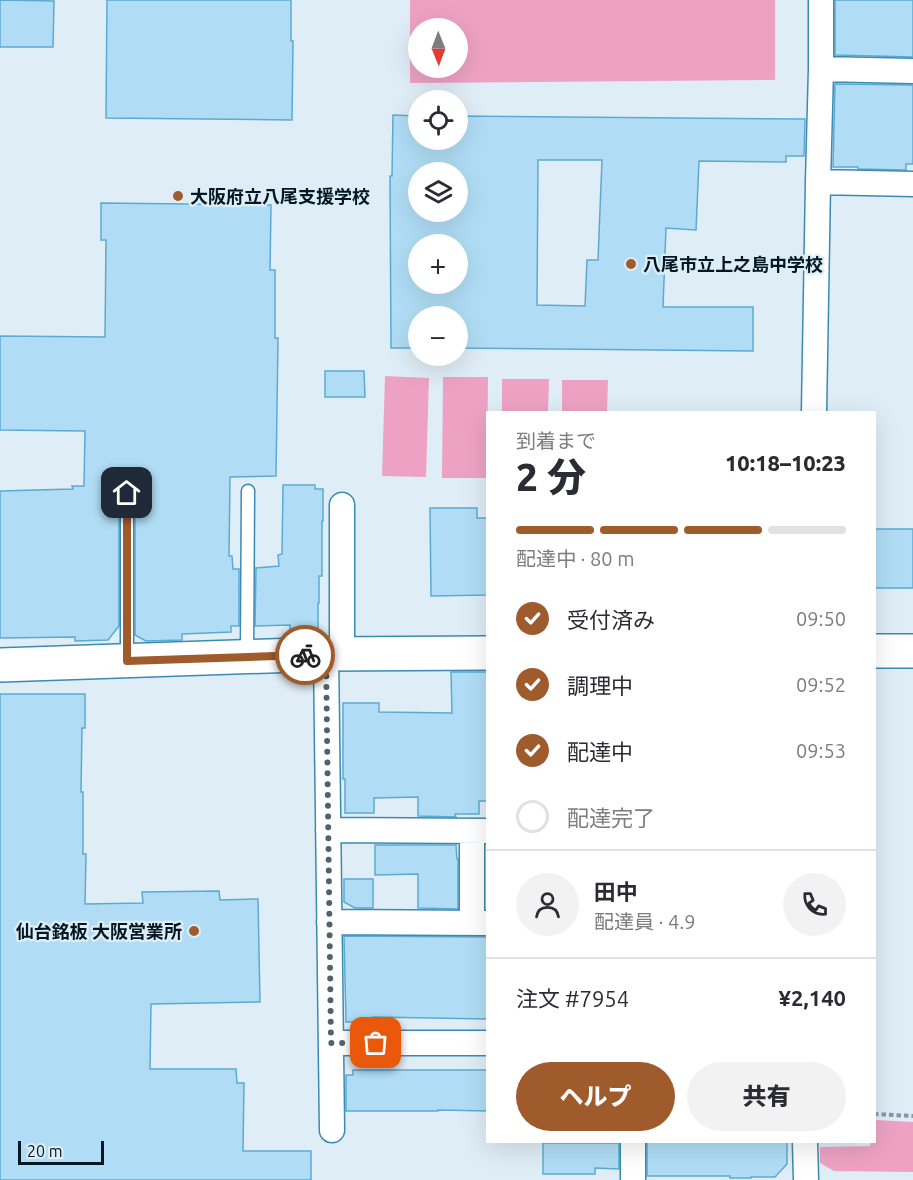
<!DOCTYPE html>
<html lang="ja">
<meta charset="utf-8">
<style>
body{margin:0;font-family:Ubuntu,"Noto Sans JP",sans-serif;background:#f2f2f3;color:#2b2b33;height:100vh;display:flex;flex-direction:column;font-size:22px;white-space:nowrap}
*{box-sizing:border-box;margin:0}
p{font-size:20px;color:#7c7c81}
.icon{flex:none;width:33px;height:33px;fill:none;stroke:currentColor;stroke-width:2;stroke-linecap:round;stroke-linejoin:round}
.map{position:relative;flex:1;overflow:hidden}
.sheet{position:absolute;left:486px;top:411px;width:390px;height:732px;display:flex;flex-direction:column;background:#fff;border-radius:0px;box-shadow:0 6px 24px #0002}
.sheet>*{flex:none}
.needle{width:39px;rotate:179deg}
.controls{position:absolute;left:408px;top:18px;display:grid;gap:12px}
.controls a{display:grid;place-items:center;width:60px;height:60px;border-radius:50%;background:#fff;box-shadow:0 6px 24px #0002;font-size:30px}
.scale{position:absolute;left:18px;bottom:15px;width:86px;box-sizing:border-box;padding-left:6px;border:3px solid #011824;border-top:0;font-size:16px;line-height:21px;white-space:nowrap;color:#011824;-webkit-text-stroke:4px #dfedf6;paint-order:stroke}
.pin{position:absolute;display:grid;place-items:center;width:51px;height:51px;color:#fff;margin:-26px;border-radius:12px;box-shadow:0 3px 9px #0006}
.courier{position:absolute;display:grid;place-items:center;width:60px;height:60px;margin:-30px;border:4px solid #a05b2d;border-radius:50%;background:#fff;color:#222;box-shadow:0 2px 8px #0007}
.head em{font-style:normal;font-weight:800}
.head div{display:flex;flex-direction:column-reverse}
.head{display:flex;align-items:center;justify-content:space-between;height:102px;padding:0 30px}
h1{font-size:39px;font-weight:800;line-height:45px}
.bar{display:grid;grid-template-columns:repeat(4,1fr);gap:9px 6px;align-content:center;height:72px;padding:0 30px}
.bar i{height:8px;border-radius:4px;background:#e1e1e2}
.bar .active{background:#a05b2d}
.bar p{grid-column:span 4}
.line{display:flex;align-items:center;gap:15px;padding:0 30px;border-top:2px solid #e1e1e2}
.line div{flex:1}
.round{display:grid;place-items:center;flex:none;width:63px;height:63px;border-radius:32px;background:#f2f2f3}
ol{padding:0 30px;list-style:none}
li{display:flex;align-items:center;gap:18px;height:66px}
li p{margin-inline-start:auto}
li .icon{padding:6px;border-radius:50%;background:#a05b2d;color:#fff;stroke-width:4}
li:last-child{color:#7c7c81}
li i{width:33px;height:33px;border:3px solid #e1e1e2;border-radius:50%}
.primary-button{display:flex;gap:12px;margin-top:auto;padding:12px 30px}
.primary-button a{flex:1;height:69px;border-radius:36px;background:#a05b2d;color:#fff;font-size:24px;font-weight:800;line-height:69px;text-align:center}
.primary-button a+a{background:#f2f2f3;color:#2b2b33}
.map>svg:first-child{display:block}
</style>
<div class="map">
<svg width="913" height="1180" viewBox="0 0 913 1180">
<rect width="100%" height="100%" fill="#dfedf6"/>
<!-- green -->
<path fill="#eea2c3" fill-rule="evenodd" d="M 410,0 L 775,0 L 775,80 L 410,83 ZM 418,28 L 458,28 L 458,68 L 418,68 Z
M 385,376 L 429,378 L 426,477 L 382,476 Z
M 443,377 L 488,377 L 487,478 L 442,478 Z
M 502,379 L 549,379 L 548,412 L 502,412 Z
M 562,380 L 608,380 L 607,412 L 562,412 Z
M 875,1120 L 913,1122 L 913,1172 L 834,1171 L 820,1163 L 820,1147 L 870,1146 L 871,1142 L 874,1142 Z"/>
<!-- building -->
<path fill="#b0ddf5" stroke="#5caad2" stroke-width="1.5" fill-rule="evenodd" d="M 0,0 L 54,1 L 53,47 L 0,47 Z
M 107,0 L 291,0 L 291,41 L 293,41 L 292,120 L 106,118 Z
M 835,0 L 913,0 L 913,57 L 835,55 Z
M 835,84 L 913,85 L 913,164 L 906,164 L 906,170 L 858,169 L 858,167 L 833,167 Z
M 393,115 L 418,116 L 418,140 L 458,140 L 458,116 L 805,119 L 804,156 L 786,156 L 786,162 L 699,161 L 696,230 L 666,228 L 663,307 L 753,307 L 753,351 L 458,348 L 458,316 L 418,316 L 418,348 L 391,348 L 390,176 L 392,176 ZM 538,160 L 602,160 L 598,260 L 587,260 L 585,306 L 537,305 ZM 418,172 L 458,172 L 458,212 L 418,212 ZM 418,244 L 458,244 L 458,284 L 418,284 Z
M 101,203 L 271,205 L 270,270 L 275,270 L 275,338 L 278,338 L 276,476 L 230,477 L 229,556 L 232,556 L 233,569 L 239,569 L 239,626 L 231,626 L 231,632 L 182,634 L 182,640 L 146,641 L 135,635 L 135,493 L 132,486 L 126,485 L 120,488 L 119,493 L 119,626 L 108,640 L 75,641 L 75,637 L 0,638 L 0,491 L 73,489 L 72,486 L 84,486 L 85,431 L 0,430 L 0,336 L 105,337 L 106,240 L 101,240 Z
M 325,371 L 364,371 L 365,397 L 325,397 Z
M 283,485 L 315,485 L 315,489 L 323,489 L 323,521 L 322,521 L 322,576 L 319,576 L 319,603 L 318,603 L 318,632 L 290,632 L 290,625 L 255,626 L 256,568 L 279,566 L 278,555 L 282,554 Z
M 430,508 L 477,508 L 477,518 L 488,518 L 488,595 L 431,596 Z
M 874,529 L 913,529 L 913,588 L 874,588 Z
M 451,672 L 488,672 L 487,801 L 479,801 L 479,814 L 455,814 L 456,817 L 418,816 L 418,797 L 374,798 L 374,813 L 345,813 L 345,779 L 343,779 L 343,703 L 379,703 L 379,712 L 452,713 Z
M 0,694 L 85,694 L 85,728 L 82,728 L 81,792 L 83,792 L 83,854 L 86,854 L 85,904 L 143,903 L 142,892 L 219,891 L 220,900 L 258,899 L 260,1002 L 151,1004 L 150,1069 L 236,1069 L 237,1083 L 244,1083 L 243,1151 L 311,1151 L 311,1180 L 0,1180 Z
M 375,845 L 456,845 L 457,859 L 458,859 L 458,909 L 418,908 L 418,874 L 375,875 Z
M 344,879 L 373,879 L 373,908 L 355,908 L 344,902 Z
M 344,936 L 488,937 L 488,1019 L 373,1017 L 373,1022 L 346,1022 Z
M 353,1070 L 488,1070 L 488,1111 L 438,1110 L 438,1111 L 346,1111 L 346,1075 L 353,1075 Z
M 647,1142 L 787,1142 L 787,1164 L 775,1177 L 751,1177 L 751,1178 L 730,1178 L 730,1176 L 647,1176 Z
M 543,1143 L 619,1143 L 619,1169 L 595,1168 L 595,1174 L 543,1174 Z"/>
<g fill="none" stroke-linecap="round" stroke-linejoin="round">
<!-- lane casing -->
<g stroke="#3a8bb1" stroke-width="15">
<path id="lane" d="M 247,654 L 248,491
M 127,660 L 127,493"/>
</g>
<!-- street casing -->
<g stroke="#3a8bb1" stroke-width="27">
<path id="street" d="M 821,69 L 913,71
M 818,182 L 913,184
M 814,412 L 818,182 L 821,69 L 821,0
M 326,654 L 332,1130
M 342,654 L 342,505
M 328,830 L 488,831
M 472,831 L 472,923
M 329,922 L 488,923
M 331,1043 L 488,1043
M 633,1142 L 633,1180
M 805,1142 L 806,1180"/>
</g>
<!-- secondary casing -->
<g stroke="#3a8bb1" stroke-width="36">
<path id="secondary" d="M 874,651 L 913,651
M 0,665 L 326,654 L 488,653"/>
</g>
<!-- path -->
<path stroke="#8698a2" stroke-width="4" stroke-dasharray="4.5 3" stroke-linecap="butt" d="M 874,1114 L 913,1116"/>
<!-- lane -->
<use href="#lane" stroke="#fff" stroke-width="12"/>
<!-- street -->
<use href="#street" stroke="#fff" stroke-width="24"/>
<!-- secondary -->
<use href="#secondary" stroke="#fff" stroke-width="33"/>
</g>
<g fill="none" stroke-linecap="round" stroke-linejoin="round">
<!-- done -->
<path stroke="#4f636e" stroke-width="6" stroke-dasharray="0 10.8" d="M 305,655 L 326,654 L 331,1043 L 376,1043"/>
<!-- route -->
<path stroke="#a05b2d" stroke-width="8" d="M 127,493 L 127,661 L 305,655"/>
</g>
<!-- markers -->
<g fill="#a05b2d" stroke="#dfedf6" stroke-width="2">
<circle cx="178" cy="196" r="6"/>
<circle cx="631" cy="264" r="6"/>
<circle cx="194" cy="931" r="6"/>
</g>
<g text-anchor="middle" dominant-baseline="central" stroke-width="4.5" stroke-linejoin="round" paint-order="stroke">
<!-- poi labels -->
<g font-size="18" font-weight="bold" fill="#011824" stroke="#dfedf6" text-anchor="start">
<text x="190" y="196">大阪府立八尾支援学校</text>
<text x="643" y="264">八尾市立上之島中学校</text>
<text x="182" y="931" text-anchor="end">仙台銘板 大阪営業所</text>
</g>
</g>
</svg>
<div class="controls">
<a><svg class="needle" viewBox="-14 -14 28 28"><path d="M0-13l5 13h-10z" fill="#e53935"/><path d="M0 13l5-13h-10z" fill="#7c7c81"/></svg></a>
<a><svg class="icon" aria-label="locate" viewBox="0 0 24 24"><circle cx="12" cy="12" r="6"/><path d="M12 2v4M12 18v4M2 12h4M18 12h4"/></svg></a>
<a><svg class="icon" aria-label="layers" viewBox="0 0 24 24"><path d="M12 4l9 5-9 5-9-5zM3 14l9 5 9-5"/></svg></a>
<a>+</a>
<a>−</a>
</div>
<div class="scale">20 m</div>
<div class="pin" style="left:376px;top:1043px;background:#ea580c"><svg class="icon" aria-label="bag" viewBox="0 0 24 24"><path d="M5 8h14l-1 12H6zM9 8a3 3 0 0 1 6 0"/></svg></div>
<div class="pin" style="left:127px;top:493px;background:#1f2937"><svg class="icon" aria-label="home" viewBox="0 0 24 24"><path d="M3 11l9-7 9 7M6 9v11h12V9"/></svg></div>
<div class="courier" style="left:305px;top:655px"><svg class="icon" aria-label="bike" viewBox="0 0 24 24"><circle cx="6" cy="16" r="4"/><circle cx="18" cy="16" r="4"/><path d="M6 16l4-8h5l3 8M10 8l3 8H6M13 5h3"/></svg></div>
<section class="sheet">
<div class="head"><div><h1>2 分</h1><p>到着まで</p></div><em>10:18–10:23</em></div>
<div class="bar"><i class="active"></i><i class="active"></i><i class="active"></i><i></i><p>配達中 · 80 m</p></div>
<ol>
<li><svg class="icon" aria-label="check" viewBox="0 0 24 24"><path d="M5 12l5 5 9-10"/></svg>受付済み<p>09:50</p></li>
<li><svg class="icon" aria-label="check" viewBox="0 0 24 24"><path d="M5 12l5 5 9-10"/></svg>調理中<p>09:52</p></li>
<li><svg class="icon" aria-label="check" viewBox="0 0 24 24"><path d="M5 12l5 5 9-10"/></svg>配達中<p>09:53</p></li>
<li><i></i>配達完了</li>
</ol>
<div class="line" style="height:108px"><a class="round"><svg class="icon" aria-label="person" viewBox="0 0 24 24"><circle cx="12" cy="8" r="4"/><path d="M4 21q1-7 8-7t8 7"/></svg></a><div><b>田中</b><p>配達員 · 4.9</p></div><a class="round"><svg class="icon" aria-label="phone" viewBox="0 0 24 24"><path d="M5 4h4l2 5-3 2q2 4 5 5l2-3 5 2v4C11 20 4 13 5 4z"/></svg></a></div>
<div class="line" style="height:78px"><div>注文 #7954</div><b>¥2,140</b></div>
<div class="primary-button"><a>ヘルプ</a><a>共有</a></div>
</section>
</div>
